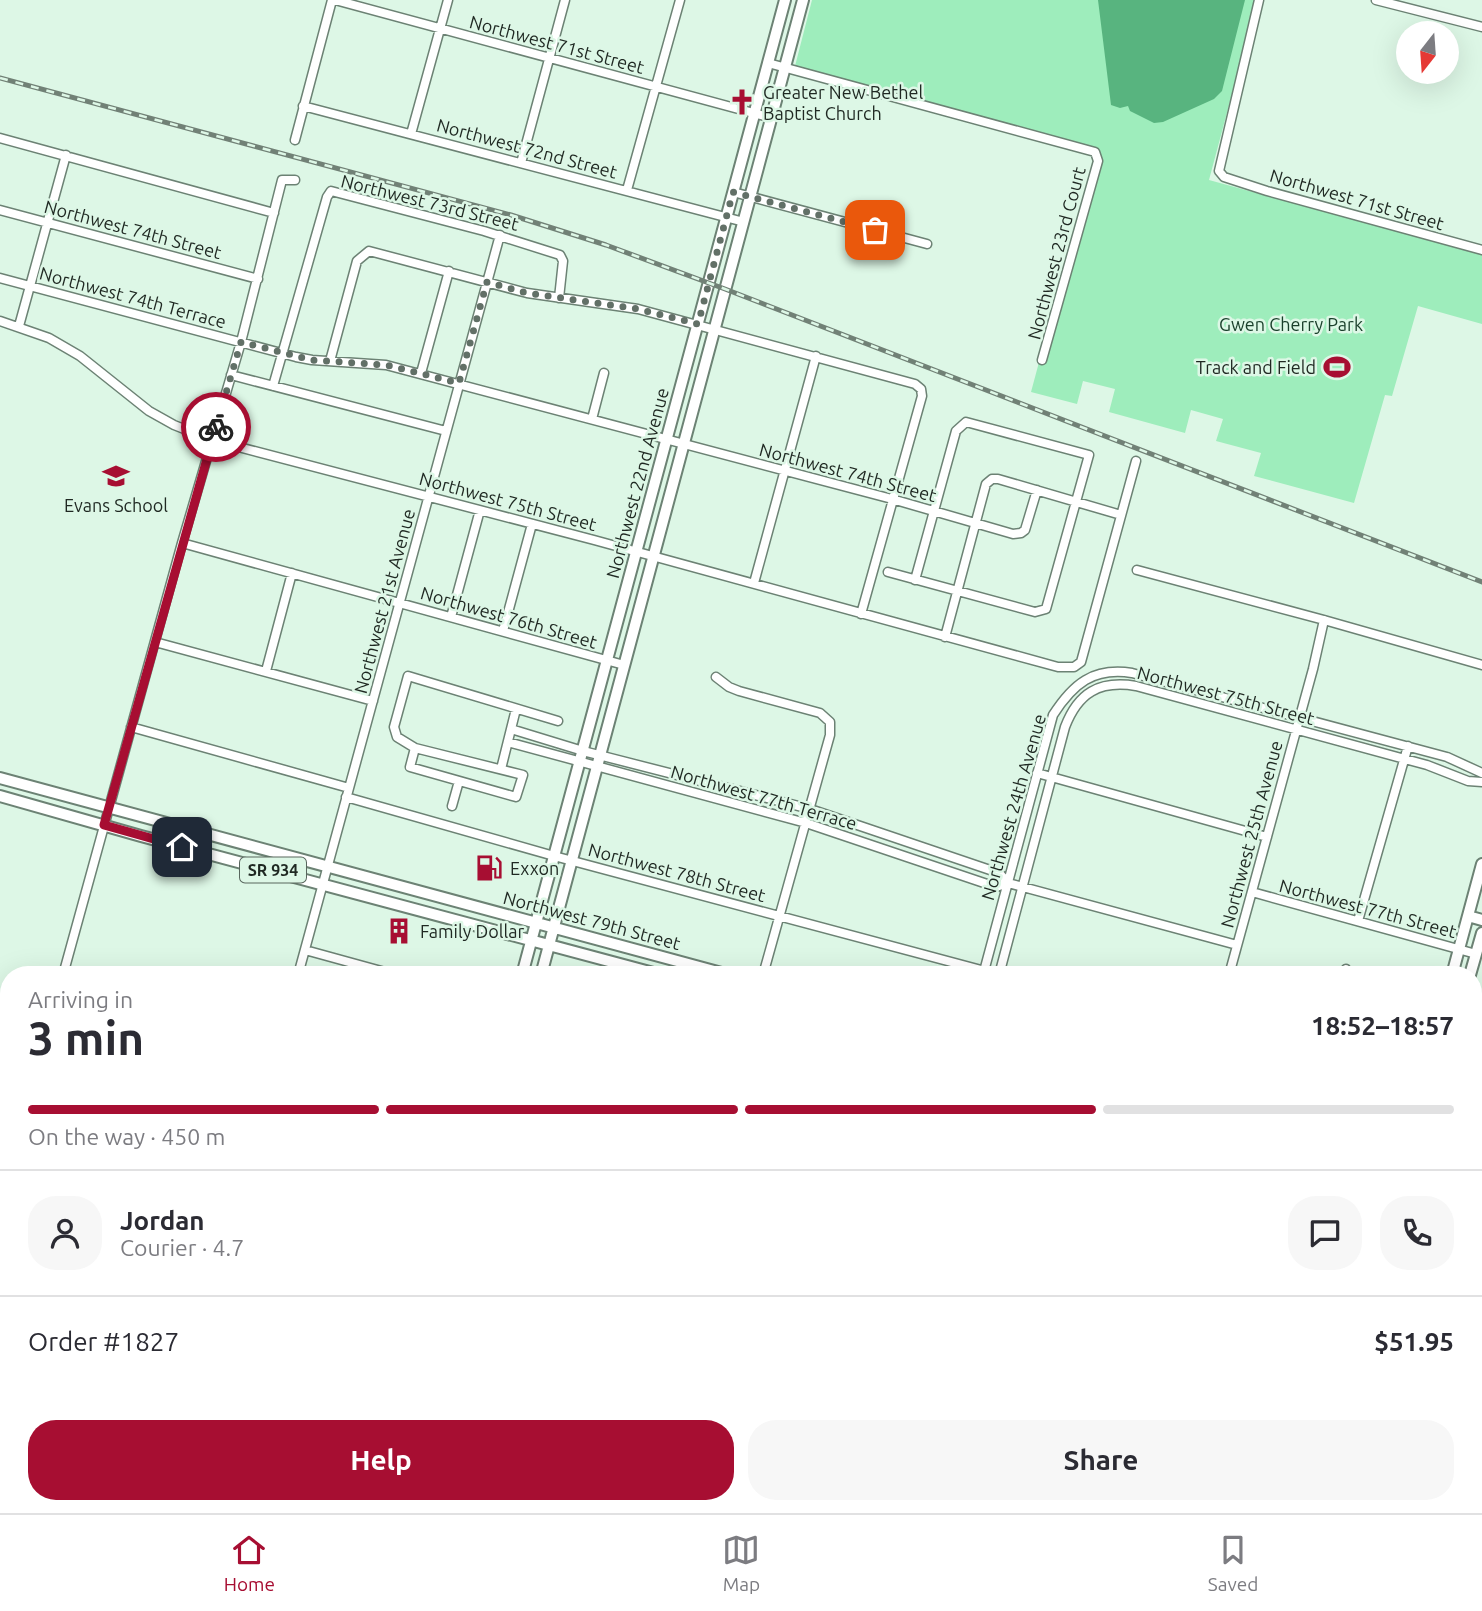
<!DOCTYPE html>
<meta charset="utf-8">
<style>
body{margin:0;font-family:Ubuntu,sans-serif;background:#f7f7f7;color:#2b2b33;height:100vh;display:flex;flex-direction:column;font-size:26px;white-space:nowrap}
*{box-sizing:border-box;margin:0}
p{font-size:23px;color:#7c7c81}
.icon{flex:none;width:38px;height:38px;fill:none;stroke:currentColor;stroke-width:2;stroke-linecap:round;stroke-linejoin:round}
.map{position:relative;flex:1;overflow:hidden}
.details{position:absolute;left:0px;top:966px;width:1482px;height:548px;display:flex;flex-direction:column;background:#fff;border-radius:28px 28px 0 0;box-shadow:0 7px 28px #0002}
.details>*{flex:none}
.needle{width:46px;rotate:197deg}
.buttons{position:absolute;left:1396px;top:21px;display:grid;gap:14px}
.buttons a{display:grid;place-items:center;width:63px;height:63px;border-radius:50%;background:#fff;box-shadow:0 7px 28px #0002;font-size:35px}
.pin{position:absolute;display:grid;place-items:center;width:60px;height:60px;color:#fff;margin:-30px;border-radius:14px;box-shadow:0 4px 10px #0006}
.courier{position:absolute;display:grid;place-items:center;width:70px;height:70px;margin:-35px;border:5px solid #a70e32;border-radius:50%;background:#fff;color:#222;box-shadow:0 2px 9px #0007}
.overview em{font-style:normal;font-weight:700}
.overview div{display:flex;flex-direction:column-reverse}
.overview{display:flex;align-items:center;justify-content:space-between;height:119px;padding:0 28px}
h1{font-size:46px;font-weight:700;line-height:52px}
.bar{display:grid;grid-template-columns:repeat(4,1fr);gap:10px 7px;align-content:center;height:84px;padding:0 28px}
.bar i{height:9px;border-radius:5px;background:#e1e1e2}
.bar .on{background:#a70e32}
.bar p{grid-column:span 4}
.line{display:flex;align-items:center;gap:18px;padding:0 28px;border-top:2px solid #e1e1e2}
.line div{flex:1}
.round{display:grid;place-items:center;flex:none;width:74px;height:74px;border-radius:28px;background:#f7f7f7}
.action{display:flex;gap:14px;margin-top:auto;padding:14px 28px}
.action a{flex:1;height:80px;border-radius:28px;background:#a70e32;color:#fff;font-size:28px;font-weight:700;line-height:80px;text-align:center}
.action a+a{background:#f7f7f7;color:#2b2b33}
.tabs{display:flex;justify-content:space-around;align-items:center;height:98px;border-top:2px solid #e1e1e2;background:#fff;font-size:19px;color:#7c7c81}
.tabs a{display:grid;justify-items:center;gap:4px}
.tabs .on{color:#a70e32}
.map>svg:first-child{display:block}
</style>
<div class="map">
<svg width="1482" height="1513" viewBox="0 0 1482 1513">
<rect width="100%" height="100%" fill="#ddf7e6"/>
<!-- green -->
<path fill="#9eedbc" d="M 812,0 L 1257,0 L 1209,180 L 1482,255 L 1482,324 L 1418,306 L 1392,396 L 1385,395 L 1354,503 L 1254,476 L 1261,453 L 1216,441 L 1223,419 L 1191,410 L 1185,433 L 1109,412 L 1115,389 L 1083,381 L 1077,404 L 1031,392 L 1096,150 L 794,70 Z"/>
<!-- water -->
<path fill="#58b47f" d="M 1098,0 L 1245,0 L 1222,91 L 1214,99 L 1163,122 L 1154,123 L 1130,111 L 1128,106 L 1120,108 L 1111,105 Z"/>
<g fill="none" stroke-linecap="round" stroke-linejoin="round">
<!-- minor casing -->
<g stroke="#6c8274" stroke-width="11">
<path id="minor" d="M 335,0 L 772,118
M 1259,0 L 1219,171 L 1224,177 L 1267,191 L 1482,250
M 1376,0 L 1482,27
M 768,63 L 1095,152 L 1098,161 L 1042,360
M 303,106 L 744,222
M 411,134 L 448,0
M 0,138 L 274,213
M 295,140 L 332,0
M 521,163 L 565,0
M 627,190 L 680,0
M 733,192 L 927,244
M 0,210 L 258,279
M 0,278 L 296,357 L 312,360 L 386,365 L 892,499 L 1013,534 L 1021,533 L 1025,530 L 1037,490
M 0,321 L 49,338 L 80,356 L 149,411 L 174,425 L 212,440 L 594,540 L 1058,667 L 1074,667 L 1081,662 L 1136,461
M 19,326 L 66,155
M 330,361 L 357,261 L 369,251 L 527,293 L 638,309 L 915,384 L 921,389 L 922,396 L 861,614
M 421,373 L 449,271
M 231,375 L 446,431
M 273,386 L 327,197 L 331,191 L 484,231 L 560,255 L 563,261 L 559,298
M 592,419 L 604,373
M 182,543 L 624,665
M 1137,570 L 1324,620 L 1482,665
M 888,572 L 1035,612 L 1046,609 L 1089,455 L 966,422 L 956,431 L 915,580
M 754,583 L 816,356
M 451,617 L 480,510
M 503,631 L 532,524
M 945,637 L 986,484 L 992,479 L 998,479 L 1121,515
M 155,642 L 373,701
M 266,671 L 292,573
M 716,677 L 729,687 L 739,691 L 820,713 L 830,722 L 830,735 L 763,975
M 131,727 L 349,788
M 511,729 L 583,751 L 810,809 L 999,873 L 1008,883 L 1237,945
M 508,742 L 806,823 L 996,887 L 1008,883
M 415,748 L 410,767 L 516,797 L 523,775 L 415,748 L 397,737 L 394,727 L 408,676 L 558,721
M 501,769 L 516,709
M 1037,773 L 1267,837
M 346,797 L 554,856 L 1000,975
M 452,806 L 459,781
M 1252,892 L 1476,954
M 1358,921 L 1408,746
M 305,950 L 396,975
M 63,975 L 182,543 L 241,342 L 282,180 L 295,180
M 298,975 L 500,235
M 983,975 L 1053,715 C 1073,684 1093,667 1132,673 L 1447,757 L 1482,773
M 999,975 L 1065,727 C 1078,693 1099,680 1136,686 L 1427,765 L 1468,781 L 1482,782
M 1229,975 L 1313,669 L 1324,620
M 1344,975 L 1346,969
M 0,1021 L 9,1024
M 0,1098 L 9,1101
M 0,1211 L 9,1180
M 0,1251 L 9,1254
M 0,1332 L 9,1334
M 0,1413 L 9,1413
M 0,1485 L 9,1487
M 74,1505 L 103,1513
M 365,1505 L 395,1513
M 511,1505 L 540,1513
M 1222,1505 L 1252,1513
M 152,1513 L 155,1505
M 618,1513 L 620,1505
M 1084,1513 L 1086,1505"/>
</g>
<!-- major casing -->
<g stroke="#6c8274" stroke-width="14">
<path id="major" d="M 0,778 L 729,975
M 0,796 L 141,836 L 661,975
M 1468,916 L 1482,920
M 522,975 L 785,0
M 541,975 L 803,0
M 1452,975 L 1482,864
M 1470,975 L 1482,933
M 1474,1175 L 1482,1177
M 1474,1194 L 1482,1196
M 377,1513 L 379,1505
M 397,1513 L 400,1505
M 1307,1513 L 1309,1505
M 1322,1513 L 1325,1505"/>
</g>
<!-- minor -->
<use href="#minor" stroke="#fff" stroke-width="8"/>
<!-- major -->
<use href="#major" stroke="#fff" stroke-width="10"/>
<!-- rail casing -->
<g stroke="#718176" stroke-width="5">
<path id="rail" d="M 0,78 L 511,215 L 606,245 L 725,289 L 1482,582"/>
</g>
<!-- rail -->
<use href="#rail" stroke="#ddf7e6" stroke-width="2.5" stroke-dasharray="8" stroke-linecap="butt"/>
</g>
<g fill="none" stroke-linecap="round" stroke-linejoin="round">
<!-- done -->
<path stroke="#627067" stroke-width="7" stroke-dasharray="0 12.6" d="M 216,427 L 241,342 L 312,360 L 386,365 L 459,383 L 487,282 L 527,293 L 638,309 L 698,324 L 733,192 L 875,230"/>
<!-- route -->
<path stroke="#a70e32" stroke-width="9" d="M 182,847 L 104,825 L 216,427"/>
</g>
<!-- icons -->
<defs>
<g id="church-bare" transform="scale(2.1)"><path d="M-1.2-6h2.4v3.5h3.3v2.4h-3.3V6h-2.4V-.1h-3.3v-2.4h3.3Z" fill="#a70e32" stroke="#ddf7e6" stroke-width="2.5" paint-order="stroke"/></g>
<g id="stadium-bare" transform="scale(2.1)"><path d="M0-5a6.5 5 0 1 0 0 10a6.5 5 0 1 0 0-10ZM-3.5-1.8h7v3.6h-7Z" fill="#a70e32" stroke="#ddf7e6" stroke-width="2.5" paint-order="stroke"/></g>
<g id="school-bare" transform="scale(2.1)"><path d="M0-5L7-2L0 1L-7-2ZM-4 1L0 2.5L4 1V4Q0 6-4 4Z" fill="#a70e32" stroke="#ddf7e6" stroke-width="2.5" paint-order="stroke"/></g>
<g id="fuel-bare" transform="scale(2.1)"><path d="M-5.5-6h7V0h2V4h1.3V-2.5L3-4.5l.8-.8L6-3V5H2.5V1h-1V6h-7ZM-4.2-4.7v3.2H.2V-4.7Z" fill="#a70e32" stroke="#ddf7e6" stroke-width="2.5" paint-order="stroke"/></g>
<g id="building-bare" transform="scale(2.1)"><path d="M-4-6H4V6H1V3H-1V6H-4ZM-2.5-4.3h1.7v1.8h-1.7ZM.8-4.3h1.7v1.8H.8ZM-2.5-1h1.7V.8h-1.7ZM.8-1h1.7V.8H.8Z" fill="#a70e32" stroke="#ddf7e6" stroke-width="2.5" paint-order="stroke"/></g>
</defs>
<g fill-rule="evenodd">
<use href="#church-bare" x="742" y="102"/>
<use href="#stadium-bare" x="1337" y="367"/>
<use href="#school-bare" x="116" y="476"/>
<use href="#fuel-bare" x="489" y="868"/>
<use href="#building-bare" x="399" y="931"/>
</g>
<g text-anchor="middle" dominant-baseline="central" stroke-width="5" stroke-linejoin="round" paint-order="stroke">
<!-- shield labels -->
<rect fill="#ddf7e6" stroke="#58665d" stroke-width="2" x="240" y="857.5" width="66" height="25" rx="5"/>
<g font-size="16" font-weight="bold" fill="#1f2822">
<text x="273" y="870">SR 934</text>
</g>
<!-- street labels -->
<g font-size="18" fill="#1f2822" stroke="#ddf7e6">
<text transform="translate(557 44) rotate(15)">Northwest 71st Street</text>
<text transform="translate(527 148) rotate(15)">Northwest 72nd Street</text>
<text transform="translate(1357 199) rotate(16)">Northwest 71st Street</text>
<text transform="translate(430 202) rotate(14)">Northwest 73rd Street</text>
<text transform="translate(133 229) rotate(15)">Northwest 74th Street</text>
<text transform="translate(1056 253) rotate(-75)">Northwest 23rd Court</text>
<text transform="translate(133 297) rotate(15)">Northwest 74th Terrace</text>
<text transform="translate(848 472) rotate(15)">Northwest 74th Street</text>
<text transform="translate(637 483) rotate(-75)">Northwest 22nd Avenue</text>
<text transform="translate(508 501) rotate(15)">Northwest 75th Street</text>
<text transform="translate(384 601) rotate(-75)">Northwest 21st Avenue</text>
<text transform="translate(509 617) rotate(16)">Northwest 76th Street</text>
<text transform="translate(1226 695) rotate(15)">Northwest 75th Street</text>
<text transform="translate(764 797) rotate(16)">Northwest 77th Terrace</text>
<text transform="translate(1013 807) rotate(-74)">Northwest 24th Avenue</text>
<text transform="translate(1251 834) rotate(-75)">Northwest 25th Avenue</text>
<text transform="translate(677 872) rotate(15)">Northwest 78th Street</text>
<text transform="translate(1368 908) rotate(15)">Northwest 77th Street</text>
<text transform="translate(592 920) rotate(15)">Northwest 79th Street</text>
</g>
<!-- poi labels -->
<g font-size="18" fill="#1f2822" stroke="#ddf7e6" text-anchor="start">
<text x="763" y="92">Greater New Bethel<tspan x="763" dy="21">Baptist Church</tspan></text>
<text x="1316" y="367" text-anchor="end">Track and Field</text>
<text x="116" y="505" text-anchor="middle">Evans School</text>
<text x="510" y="868">Exxon</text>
<text x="420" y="931">Family Dollar</text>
</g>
<!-- park labels -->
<g font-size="18" fill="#193f2a" stroke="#ddf7e6">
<text x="1291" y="324">Gwen Cherry Park</text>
</g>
</g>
</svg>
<div class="buttons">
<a><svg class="needle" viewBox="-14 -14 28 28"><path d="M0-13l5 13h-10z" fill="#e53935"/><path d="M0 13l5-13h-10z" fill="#7c7c81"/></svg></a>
</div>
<div class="pin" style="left:875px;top:230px;background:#ea580c"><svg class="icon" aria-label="bag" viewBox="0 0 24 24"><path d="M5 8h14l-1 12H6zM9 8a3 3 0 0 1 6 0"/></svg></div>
<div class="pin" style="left:182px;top:847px;background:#1f2937"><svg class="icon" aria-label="home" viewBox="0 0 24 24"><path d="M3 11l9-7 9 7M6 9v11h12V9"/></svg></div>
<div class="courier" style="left:216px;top:427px"><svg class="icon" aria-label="bike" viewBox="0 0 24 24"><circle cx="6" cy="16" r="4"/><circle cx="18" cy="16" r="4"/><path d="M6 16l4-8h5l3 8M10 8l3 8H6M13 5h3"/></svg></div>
<section class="details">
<div class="overview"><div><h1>3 min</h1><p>Arriving in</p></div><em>18:52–18:57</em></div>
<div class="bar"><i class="on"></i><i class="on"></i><i class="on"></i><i></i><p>On the way · 450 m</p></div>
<div class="line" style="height:126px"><a class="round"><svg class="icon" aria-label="person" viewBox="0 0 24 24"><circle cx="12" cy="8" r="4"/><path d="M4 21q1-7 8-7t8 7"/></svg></a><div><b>Jordan</b><p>Courier · 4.7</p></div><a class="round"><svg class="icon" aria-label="chat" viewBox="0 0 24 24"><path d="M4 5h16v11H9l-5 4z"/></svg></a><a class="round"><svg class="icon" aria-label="phone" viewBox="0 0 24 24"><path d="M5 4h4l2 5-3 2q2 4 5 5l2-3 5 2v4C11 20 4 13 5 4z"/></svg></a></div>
<div class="line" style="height:91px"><div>Order #1827</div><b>$51.95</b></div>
<div class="action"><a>Help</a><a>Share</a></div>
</section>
</div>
<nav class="tabs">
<a class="on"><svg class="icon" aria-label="home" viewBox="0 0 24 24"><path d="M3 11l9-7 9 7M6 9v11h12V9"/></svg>Home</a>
<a><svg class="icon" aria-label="map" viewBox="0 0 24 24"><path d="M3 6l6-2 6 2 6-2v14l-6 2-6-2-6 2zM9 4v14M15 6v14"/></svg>Map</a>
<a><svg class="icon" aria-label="saved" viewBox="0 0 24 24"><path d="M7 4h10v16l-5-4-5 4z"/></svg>Saved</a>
</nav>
